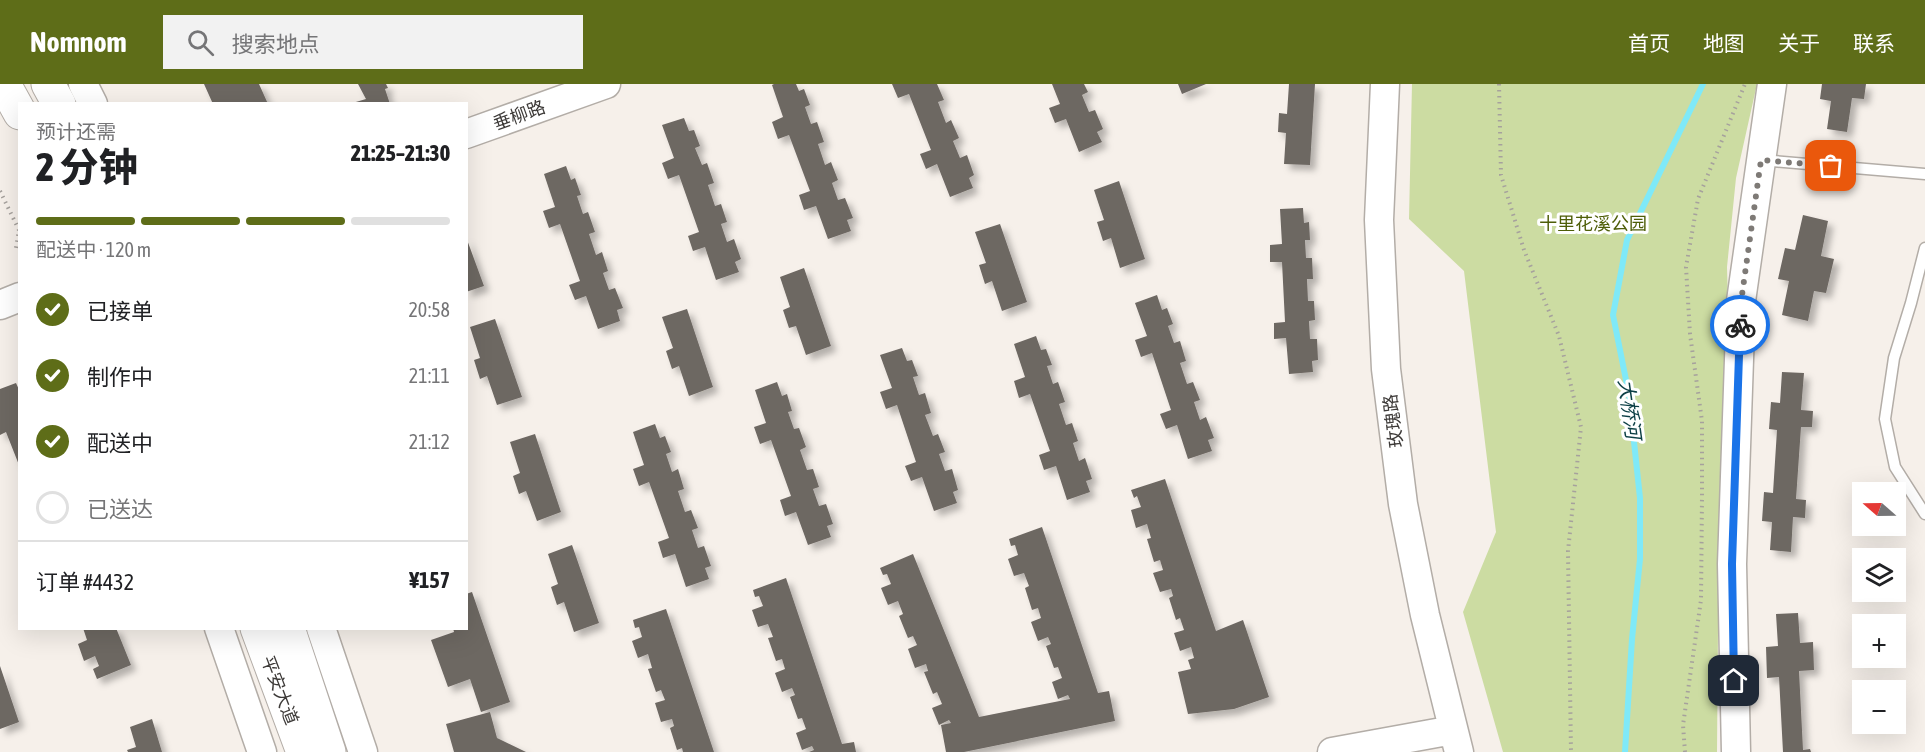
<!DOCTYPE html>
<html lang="zh">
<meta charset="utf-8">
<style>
body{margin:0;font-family:"Asap Condensed","Noto Sans SC",sans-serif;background:#f2f2f2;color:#202124;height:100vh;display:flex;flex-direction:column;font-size:22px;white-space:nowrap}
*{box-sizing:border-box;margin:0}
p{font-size:20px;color:#757577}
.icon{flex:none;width:33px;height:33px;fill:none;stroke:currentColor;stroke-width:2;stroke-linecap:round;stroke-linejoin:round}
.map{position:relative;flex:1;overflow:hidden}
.side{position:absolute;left:18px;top:18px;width:450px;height:528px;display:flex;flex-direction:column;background:#fff;border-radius:0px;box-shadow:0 6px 24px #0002}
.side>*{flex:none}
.needle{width:39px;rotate:290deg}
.tools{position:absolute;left:1852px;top:398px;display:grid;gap:12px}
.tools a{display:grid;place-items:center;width:54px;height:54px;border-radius:0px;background:#fff;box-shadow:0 6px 24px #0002;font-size:30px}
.pin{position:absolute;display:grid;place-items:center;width:51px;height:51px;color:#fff;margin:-26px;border-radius:12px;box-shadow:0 3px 9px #0006}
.courier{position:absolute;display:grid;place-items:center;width:60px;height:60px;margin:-30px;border:4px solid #1a73e8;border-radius:50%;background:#fff;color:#222;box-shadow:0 2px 8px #0007}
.overview em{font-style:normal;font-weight:800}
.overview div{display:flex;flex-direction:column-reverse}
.overview{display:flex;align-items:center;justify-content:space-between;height:102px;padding:0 18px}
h1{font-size:39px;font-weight:800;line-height:45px}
.bar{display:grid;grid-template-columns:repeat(4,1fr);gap:9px 6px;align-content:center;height:72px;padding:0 18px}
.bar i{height:8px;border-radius:4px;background:#e0e0e0}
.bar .on{background:#5e6d18}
.bar p{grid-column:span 4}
.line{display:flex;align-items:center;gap:15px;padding:0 18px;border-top:2px solid #e0e0e0}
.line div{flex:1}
ol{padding:0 18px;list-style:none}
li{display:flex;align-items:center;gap:18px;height:66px}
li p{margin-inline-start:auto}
li .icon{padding:6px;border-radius:50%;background:#5e6d18;color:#fff;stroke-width:4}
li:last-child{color:#757577}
li i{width:33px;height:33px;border:3px solid #e0e0e0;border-radius:50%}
header{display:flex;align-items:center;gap:36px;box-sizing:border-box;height:84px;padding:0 30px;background:#5e6d18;color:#fff}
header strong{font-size:28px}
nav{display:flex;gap:33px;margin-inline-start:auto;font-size:21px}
.search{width:420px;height:54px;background:#f2f2f2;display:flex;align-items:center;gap:15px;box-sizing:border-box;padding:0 21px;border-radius:0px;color:#757577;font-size:22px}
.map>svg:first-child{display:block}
</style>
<header>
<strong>Nomnom</strong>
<div class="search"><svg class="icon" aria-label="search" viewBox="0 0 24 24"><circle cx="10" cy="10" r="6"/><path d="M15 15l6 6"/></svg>搜索地点</div>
<nav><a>首页</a><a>地图</a><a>关于</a><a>联系</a></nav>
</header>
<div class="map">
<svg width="1925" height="668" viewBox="0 0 1925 668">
<defs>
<filter id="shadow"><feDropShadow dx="5.5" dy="5.5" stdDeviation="3" flood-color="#0004"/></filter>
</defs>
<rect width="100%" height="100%" fill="#f6f0ea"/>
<!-- green -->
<path fill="#ccdca2" d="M 1412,0 L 1757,0 L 1736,94 L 1727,183 L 1730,292 L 1718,546 L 1717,668 L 1503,668 L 1463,528 L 1496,448 L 1464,187 L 1409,135 Z"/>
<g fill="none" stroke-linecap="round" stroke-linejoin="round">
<!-- stream -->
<path stroke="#7fe9f8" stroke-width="6" d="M 1625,668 L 1632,555 L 1640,475 L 1640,414 L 1629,311 L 1613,231 L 1627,156 L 1703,0"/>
</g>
<!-- building -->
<path fill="#6d6762" filter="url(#shadow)" d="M 204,0 L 259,0 L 268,20 L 213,20 Z
M 358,0 L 386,0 L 388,4 L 385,5 L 390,20 L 349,20 L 366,15 Z
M 774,0 L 796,0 L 799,7 L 804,5 L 810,21 L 805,23 L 811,40 L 817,38 L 824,58 L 818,60 L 825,81 L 831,78 L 838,96 L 832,99 L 838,116 L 845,114 L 853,134 L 847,136 L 851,147 L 828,155 L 816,122 L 804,126 L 799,111 L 810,107 L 789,51 L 778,55 L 772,38 L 783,33 L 772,1 Z
M 892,0 L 937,0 L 944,16 L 938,18 L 946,39 L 951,36 L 959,54 L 953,57 L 960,74 L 967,71 L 974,91 L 969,94 L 973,104 L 950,113 L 937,80 L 926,85 L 920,70 L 931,66 L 909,10 L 898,14 Z
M 1052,0 L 1084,0 L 1088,8 L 1082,11 L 1089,28 L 1095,26 L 1103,45 L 1097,48 L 1102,58 L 1079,68 L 1066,35 L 1055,39 L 1049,24 L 1060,20 Z
M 1178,0 L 1206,0 L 1182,10 Z
M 1289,0 L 1315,0 L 1310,81 L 1284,80 L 1286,49 L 1278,48 L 1279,29 L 1287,30 Z
M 1822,0 L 1866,0 L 1864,15 L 1852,14 L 1847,48 L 1827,45 L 1831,17 L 1820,15 Z
M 684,34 L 689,47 L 694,46 L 700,62 L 695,64 L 702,81 L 707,79 L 714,99 L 708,101 L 715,122 L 721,120 L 727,138 L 721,140 L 727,158 L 734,155 L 741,175 L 735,178 L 739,188 L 716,196 L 705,163 L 693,167 L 688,152 L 699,148 L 679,91 L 668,95 L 662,79 L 674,74 L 662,41 Z
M 566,82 L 571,96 L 575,94 L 581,111 L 577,112 L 583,130 L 588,128 L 595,148 L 589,150 L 596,171 L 602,168 L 608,187 L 603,189 L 609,206 L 615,204 L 623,224 L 617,226 L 620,237 L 598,245 L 586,212 L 575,216 L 569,201 L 580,197 L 560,140 L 549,144 L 543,127 L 555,123 L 544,90 Z
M 1119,97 L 1145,175 L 1120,184 L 1111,154 L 1103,157 L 1097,138 L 1104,136 L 1094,106 Z
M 1303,124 L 1304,139 L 1309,138 L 1310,156 L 1305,156 L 1306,174 L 1312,174 L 1313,195 L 1307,195 L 1308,217 L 1314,217 L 1315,236 L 1309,237 L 1310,255 L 1317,255 L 1318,276 L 1312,277 L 1313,288 L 1289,290 L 1286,254 L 1274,255 L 1274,239 L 1285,238 L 1282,178 L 1270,178 L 1270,161 L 1282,160 L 1280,125 Z
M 1803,131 L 1828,137 L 1821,172 L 1834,175 L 1826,209 L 1814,207 L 1808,237 L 1782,231 L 1789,197 L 1778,195 L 1785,164 L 1795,166 Z
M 1000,140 L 1027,218 L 1002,227 L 992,197 L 985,200 L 979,181 L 986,179 L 975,148 Z
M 466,153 L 484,202 L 466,208 Z
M 804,184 L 831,262 L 806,271 L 796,242 L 789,244 L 783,226 L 790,223 L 780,193 Z
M 1157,211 L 1162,226 L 1167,224 L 1173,240 L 1168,242 L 1174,259 L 1180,257 L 1186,277 L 1180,279 L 1187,300 L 1193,298 L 1200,316 L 1194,318 L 1200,336 L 1206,333 L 1214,354 L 1208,356 L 1212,367 L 1188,375 L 1177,341 L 1166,345 L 1160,330 L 1171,326 L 1152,269 L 1141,273 L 1135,256 L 1147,252 L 1135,219 Z
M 687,225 L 713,303 L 689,312 L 679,282 L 672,285 L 666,267 L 673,264 L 662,233 Z
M 495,235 L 522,313 L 497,321 L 487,292 L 480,295 L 474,276 L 480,274 L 470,243 Z
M 1036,252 L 1041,266 L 1046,265 L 1052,281 L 1047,282 L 1053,300 L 1058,298 L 1065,318 L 1059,320 L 1066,341 L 1072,339 L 1078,357 L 1073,359 L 1079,377 L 1085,374 L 1092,395 L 1086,397 L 1090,408 L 1067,416 L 1056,382 L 1044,386 L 1039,371 L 1050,367 L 1030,310 L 1019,314 L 1014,297 L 1025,293 L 1014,260 Z
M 902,264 L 907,277 L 912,276 L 918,292 L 913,293 L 919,311 L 925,309 L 931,329 L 925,331 L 933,352 L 938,350 L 945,368 L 939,370 L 945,387 L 952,385 L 958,406 L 953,408 L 957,419 L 934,427 L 922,393 L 911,397 L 905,382 L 916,378 L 897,321 L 886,325 L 880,308 L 892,304 L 880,271 Z
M 1782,288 L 1804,289 L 1801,326 L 1813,327 L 1812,343 L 1801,343 L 1796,415 L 1806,416 L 1805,434 L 1793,433 L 1791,468 L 1770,466 L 1772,438 L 1762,437 L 1764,408 L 1773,409 L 1777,346 L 1769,345 L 1771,318 L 1780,319 Z
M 777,298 L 782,312 L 787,310 L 792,327 L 788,328 L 794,345 L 799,344 L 806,363 L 800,366 L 807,386 L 813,385 L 819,403 L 813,405 L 819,422 L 826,420 L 833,440 L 827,442 L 831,453 L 808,461 L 796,428 L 785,432 L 780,416 L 791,412 L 771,356 L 760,360 L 754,343 L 766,339 L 755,306 Z
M 16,299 L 20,308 L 19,381 L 6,348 L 0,351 L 0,305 Z
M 655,340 L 660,354 L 665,352 L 671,368 L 666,370 L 672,388 L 678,385 L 684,405 L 678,407 L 685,428 L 691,426 L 698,444 L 692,446 L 698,464 L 704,462 L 711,482 L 705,484 L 709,495 L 686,503 L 675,470 L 663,474 L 658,458 L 669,454 L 649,398 L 639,402 L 633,385 L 644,381 L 633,348 Z
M 535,350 L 561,428 L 537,437 L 526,407 L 519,410 L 513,392 L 520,389 L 510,358 Z
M 1165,395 L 1216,547 L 1243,536 L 1269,613 L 1234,625 L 1188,630 L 1178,588 L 1191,585 L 1188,576 L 1194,574 L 1191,563 L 1180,567 L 1174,549 L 1184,546 L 1180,534 L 1176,536 L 1169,514 L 1173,512 L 1171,505 L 1160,508 L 1153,489 L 1163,486 L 1160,476 L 1154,478 L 1147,455 L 1151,454 L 1147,440 L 1136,444 L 1131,426 L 1141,423 L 1137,412 L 1134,414 L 1131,406 Z
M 1042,443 L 1098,609 L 1109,607 L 1115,637 L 964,668 L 946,668 L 941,641 L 951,639 L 949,636 L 939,641 L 932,624 L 942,620 L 937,608 L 933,610 L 924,588 L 928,587 L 926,580 L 915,584 L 908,565 L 917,561 L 913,552 L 908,554 L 899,532 L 903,530 L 898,517 L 888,521 L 881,504 L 891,500 L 887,490 L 883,491 L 880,484 L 913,470 L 979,633 L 1070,615 L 1068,611 L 1058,615 L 1052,598 L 1062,594 L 1058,583 L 1054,584 L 1046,562 L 1051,560 L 1048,553 L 1038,557 L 1031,538 L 1041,534 L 1038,524 L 1032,526 L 1025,504 L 1029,502 L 1024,489 L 1014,492 L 1008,475 L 1018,471 L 1015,461 L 1011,462 L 1009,455 Z
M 572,461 L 599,539 L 574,548 L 564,518 L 557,521 L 551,503 L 558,500 L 548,470 Z
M 786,494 L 842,660 L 854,658 L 856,668 L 809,668 L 814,666 L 812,662 L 802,666 L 796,649 L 806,645 L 802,634 L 798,635 L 790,613 L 795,611 L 792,604 L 782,608 L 775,589 L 785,585 L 782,575 L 776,577 L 768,554 L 773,553 L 768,540 L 758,543 L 752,526 L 763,522 L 759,512 L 755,513 L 753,506 Z
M 472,508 L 510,618 L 481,628 L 470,595 L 448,603 L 431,556 L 454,548 L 453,544 L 466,544 L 466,510 Z
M 666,525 L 714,668 L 683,668 L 682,664 L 677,666 L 670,644 L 674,642 L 672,635 L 661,638 L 655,619 L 665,616 L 661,606 L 656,608 L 648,585 L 652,584 L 648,570 L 638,574 L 632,557 L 642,553 L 639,543 L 635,544 L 633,536 Z
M 1798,529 L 1800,559 L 1813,558 L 1814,586 L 1799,587 L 1803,666 L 1810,665 L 1811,668 L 1783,668 L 1779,593 L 1767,594 L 1766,563 L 1778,562 L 1776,530 Z
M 83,544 L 116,544 L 131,581 L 97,595 L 93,585 L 99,582 L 95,572 L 84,577 L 78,560 L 87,556 Z
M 0,582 L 19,638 L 0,645 Z
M 490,628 L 497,654 L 526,668 L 454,668 L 446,640 Z
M 152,635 L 162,668 L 128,668 L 127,666 L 136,663 L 130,643 Z"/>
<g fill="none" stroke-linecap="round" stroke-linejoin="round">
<!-- service casing -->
<g stroke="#b3ada7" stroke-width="13">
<path id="service" d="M 1761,76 L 1925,90
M 1925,164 L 1911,219 L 1894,274 L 1885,335 L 1895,383 L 1925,430"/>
</g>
<!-- tertiary casing -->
<g stroke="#b3ada7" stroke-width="31">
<path id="tertiary" d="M 83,0 L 93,20
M 1385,0 L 1379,136 L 1386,285 L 1403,420 L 1425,531 L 1459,668
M 466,50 L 606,0
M 0,221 L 20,213
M 219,544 L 262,668
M 321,544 L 363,668
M 1332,668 L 1453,646
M 1736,668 L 1732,480 L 1741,217 L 1772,0"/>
</g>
<!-- primary casing -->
<g stroke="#b3ada7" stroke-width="35">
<path id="primary" d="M 4,0 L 20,29
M 48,0 L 59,20
M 257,544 L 303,668
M 288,544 L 329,668"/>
</g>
<!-- path -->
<path stroke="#a6a19d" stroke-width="4" stroke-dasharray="1.5 4.5" stroke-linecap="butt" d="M 1499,0 L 1501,91 L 1524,166 L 1559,252 L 1581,343 L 1568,467 L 1571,668
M 0,107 L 19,146 L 16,164
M 1685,668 L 1683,641 L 1701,516 L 1702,412 L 1702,337 L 1690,250 L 1686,183 L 1698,115 L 1745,0"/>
<!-- service -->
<use href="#service" stroke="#fff" stroke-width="10"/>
<!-- tertiary -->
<use href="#tertiary" stroke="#fff" stroke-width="28"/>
<!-- primary -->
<use href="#primary" stroke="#fff" stroke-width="33"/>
</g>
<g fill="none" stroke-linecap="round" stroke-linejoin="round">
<!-- done -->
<path stroke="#7e7a76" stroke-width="6" stroke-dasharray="0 10.8" d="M 1740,241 L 1741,218 L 1761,76 L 1831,82"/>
<!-- route -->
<path stroke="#1a73e8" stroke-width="8" d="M 1734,597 L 1732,480 L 1740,241"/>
</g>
<g text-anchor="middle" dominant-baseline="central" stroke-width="6" stroke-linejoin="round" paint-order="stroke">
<!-- street labels -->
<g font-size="18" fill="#3d3a38" stroke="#fff">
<text transform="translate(519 31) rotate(-20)">垂柳路</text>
<text transform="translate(1393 337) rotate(-97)">玫瑰路</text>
<text transform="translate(280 606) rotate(69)">平安大道</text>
</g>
<!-- park labels -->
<g font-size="18" fill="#4e5e08" stroke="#fff">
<text x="1593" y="139">十里花溪公园</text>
</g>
<!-- water labels -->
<g font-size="20" font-style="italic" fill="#0c3f45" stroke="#fff">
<text transform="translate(1630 325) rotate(82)">大桥河</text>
</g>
</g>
</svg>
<div class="tools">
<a><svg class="needle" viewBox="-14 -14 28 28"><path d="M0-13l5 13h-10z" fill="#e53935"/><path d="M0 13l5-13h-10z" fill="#757577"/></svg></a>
<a><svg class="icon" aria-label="layers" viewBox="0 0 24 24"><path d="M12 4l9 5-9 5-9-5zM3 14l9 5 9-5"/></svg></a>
<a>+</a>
<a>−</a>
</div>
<div class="pin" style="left:1831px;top:82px;background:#ea580c"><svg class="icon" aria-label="bag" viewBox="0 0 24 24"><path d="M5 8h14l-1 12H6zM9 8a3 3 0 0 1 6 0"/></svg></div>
<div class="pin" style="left:1734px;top:597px;background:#1f2937"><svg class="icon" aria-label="home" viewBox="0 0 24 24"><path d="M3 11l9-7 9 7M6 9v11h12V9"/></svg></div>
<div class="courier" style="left:1740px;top:241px"><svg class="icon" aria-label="bike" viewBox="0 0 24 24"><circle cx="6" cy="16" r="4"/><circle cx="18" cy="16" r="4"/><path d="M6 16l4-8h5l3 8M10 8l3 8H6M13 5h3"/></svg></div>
<section class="side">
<div class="overview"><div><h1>2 分钟</h1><p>预计还需</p></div><em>21:25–21:30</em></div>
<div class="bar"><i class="on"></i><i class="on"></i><i class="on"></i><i></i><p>配送中 · 120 m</p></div>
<ol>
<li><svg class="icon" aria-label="check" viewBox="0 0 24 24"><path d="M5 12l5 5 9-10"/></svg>已接单<p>20:58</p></li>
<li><svg class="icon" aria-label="check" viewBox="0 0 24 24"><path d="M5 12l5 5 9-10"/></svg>制作中<p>21:11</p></li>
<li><svg class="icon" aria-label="check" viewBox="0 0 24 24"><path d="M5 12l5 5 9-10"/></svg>配送中<p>21:12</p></li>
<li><i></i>已送达</li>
</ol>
<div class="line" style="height:78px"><div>订单 #4432</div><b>¥157</b></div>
</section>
</div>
